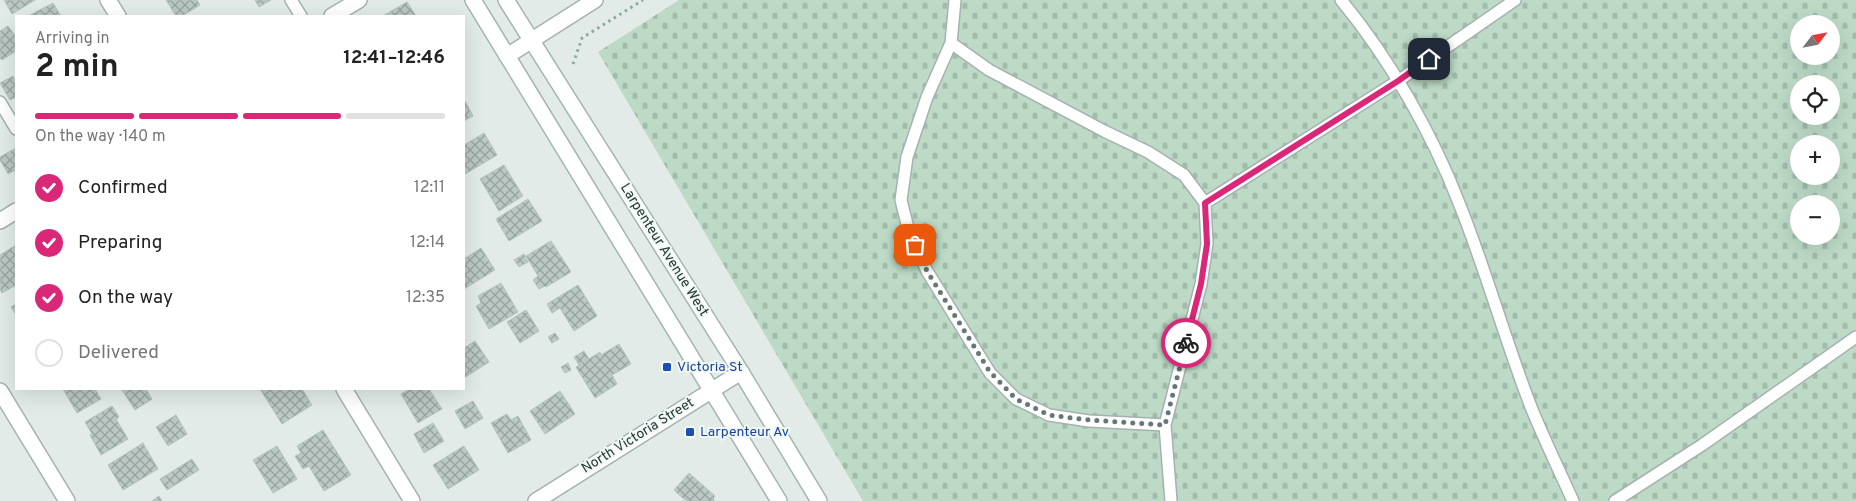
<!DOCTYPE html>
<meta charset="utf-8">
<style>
body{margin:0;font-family:Overpass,sans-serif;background:#f2f2f2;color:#222;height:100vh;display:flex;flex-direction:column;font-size:19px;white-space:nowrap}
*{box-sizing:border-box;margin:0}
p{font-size:16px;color:#767676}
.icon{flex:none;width:28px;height:28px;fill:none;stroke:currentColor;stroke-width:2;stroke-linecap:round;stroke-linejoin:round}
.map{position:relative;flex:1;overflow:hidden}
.panel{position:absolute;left:15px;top:15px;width:450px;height:375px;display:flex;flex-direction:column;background:#fff;border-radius:0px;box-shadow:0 5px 20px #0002}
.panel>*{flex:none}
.needle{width:32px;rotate:58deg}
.tools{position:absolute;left:1790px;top:15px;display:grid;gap:10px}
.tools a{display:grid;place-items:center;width:50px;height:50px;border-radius:50%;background:#fff;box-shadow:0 5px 20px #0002;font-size:25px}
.pin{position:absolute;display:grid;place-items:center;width:42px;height:42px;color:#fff;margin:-21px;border-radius:10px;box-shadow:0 2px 8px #0006}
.courier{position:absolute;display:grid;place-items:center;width:50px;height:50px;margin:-25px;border:4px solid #db2777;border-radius:50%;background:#fff;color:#222;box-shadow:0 1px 6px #0007}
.summary em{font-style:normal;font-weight:700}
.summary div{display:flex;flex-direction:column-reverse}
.summary{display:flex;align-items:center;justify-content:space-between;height:85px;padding:0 20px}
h1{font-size:32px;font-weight:700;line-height:38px}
.bar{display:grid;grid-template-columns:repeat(4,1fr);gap:8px 5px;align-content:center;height:60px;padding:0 20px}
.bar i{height:6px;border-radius:4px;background:#e0e0e0}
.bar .selected{background:#db2777}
.bar p{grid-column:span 4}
ol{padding:0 20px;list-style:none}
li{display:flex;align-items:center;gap:15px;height:55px}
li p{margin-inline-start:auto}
li .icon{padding:5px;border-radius:50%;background:#db2777;color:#fff;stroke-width:4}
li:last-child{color:#767676}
li i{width:28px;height:28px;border:2px solid #e0e0e0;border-radius:50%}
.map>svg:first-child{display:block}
</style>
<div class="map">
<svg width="1856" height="501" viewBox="0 0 1856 501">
<defs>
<pattern id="cemetery-stones" width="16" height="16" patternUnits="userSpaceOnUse" patternTransform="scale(1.25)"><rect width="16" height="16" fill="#bddac7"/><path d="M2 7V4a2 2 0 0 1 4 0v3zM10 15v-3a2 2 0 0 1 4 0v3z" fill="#a2bcac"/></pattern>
<pattern id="building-cross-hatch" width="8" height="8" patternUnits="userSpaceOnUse" patternTransform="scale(1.25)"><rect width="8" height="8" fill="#bbc8c4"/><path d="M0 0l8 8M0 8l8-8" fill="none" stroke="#98a3a0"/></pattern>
</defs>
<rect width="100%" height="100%" fill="#e2ebe8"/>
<!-- cemetery -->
<path fill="url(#cemetery-stones)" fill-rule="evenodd" d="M 679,0 L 1856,0 L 1856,501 L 863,501 L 598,52 ZM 1799,24 L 1831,24 L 1831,56 L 1799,56 ZM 1799,84 L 1831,84 L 1831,116 L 1799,116 ZM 1799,144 L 1831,144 L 1831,176 L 1799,176 ZM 1799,204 L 1831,204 L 1831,236 L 1799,236 Z"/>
<!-- building -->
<path fill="url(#building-cross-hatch)" stroke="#b5c4bf" d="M 4,0 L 35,0 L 12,14 Z
M 166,0 L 197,0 L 200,5 L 182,16 L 176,16 Z
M 255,0 L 271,0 L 259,7 Z
M 407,2 L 416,16 L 383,16 Z
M 53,3 L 61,16 L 31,16 L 30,15 Z
M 8,26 L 16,37 L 16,51 L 2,60 L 0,58 L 0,31 Z
M 13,76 L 16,83 L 16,97 L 10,100 L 0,83 Z
M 464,99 L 473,116 L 464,121 Z
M 484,133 L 497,155 L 465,174 L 464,172 L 464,145 Z
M 16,148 L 16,170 L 8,174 L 0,160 L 0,157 Z
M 504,165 L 523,196 L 499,211 L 480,179 Z
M 528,199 L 542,221 L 509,241 L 496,219 Z
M 551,241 L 571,272 L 546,287 L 545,286 L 539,289 L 533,280 L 538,276 L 526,256 Z
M 16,245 L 16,285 L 2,293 L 0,289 L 0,255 Z
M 481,248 L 495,270 L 464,289 L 464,259 Z
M 524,254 L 528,262 L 519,267 L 514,260 Z
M 501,283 L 518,312 L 489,329 L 476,306 L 481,303 L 478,296 Z
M 578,285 L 597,316 L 574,331 L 560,308 L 552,313 L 547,304 Z
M 16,304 L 16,315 L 11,307 Z
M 526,310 L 539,331 L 520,343 L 507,322 Z
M 555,333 L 559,339 L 552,343 L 548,337 Z
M 475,341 L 489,362 L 464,378 L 464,348 Z
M 619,344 L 631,364 L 612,375 L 617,384 L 595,398 L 576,367 L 600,352 L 601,355 Z
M 584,351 L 589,359 L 579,365 L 574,357 Z
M 568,363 L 571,370 L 565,373 L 561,367 Z
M 63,389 L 95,389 L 101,399 L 77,413 Z
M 124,389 L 146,389 L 152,399 L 135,410 L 122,390 Z
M 260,389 L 302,389 L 312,405 L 282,424 Z
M 410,389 L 429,389 L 442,409 L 418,423 L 401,394 Z
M 560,391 L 575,414 L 545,434 L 530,411 Z
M 473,401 L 483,418 L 465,429 L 455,411 Z
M 112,406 L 119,417 L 116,419 L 128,439 L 101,455 L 90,435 L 92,434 L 85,422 Z
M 507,414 L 511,420 L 518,416 L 531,440 L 508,453 L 491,423 Z
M 176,415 L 187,434 L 168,446 L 156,427 Z
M 433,423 L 444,441 L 424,453 L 414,434 Z
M 323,430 L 351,475 L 324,491 L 309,466 L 303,469 L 295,456 L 301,453 L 297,446 Z
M 143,443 L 158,469 L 123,490 L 108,465 Z
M 277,446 L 297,479 L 273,493 L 253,460 Z
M 464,446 L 479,470 L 448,489 L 433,465 Z
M 192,459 L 199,470 L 167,490 L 160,479 Z
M 689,473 L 715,496 L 713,499 L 715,501 L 686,501 L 674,490 Z
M 159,496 L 162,501 L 152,501 Z"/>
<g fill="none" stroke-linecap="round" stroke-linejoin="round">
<!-- service casing -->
<g stroke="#a5b2af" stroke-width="14">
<path id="service" d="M 291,0 L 301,16
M 955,0 L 951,43 L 927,97 L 907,157 L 901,200 L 909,232 L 927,271 L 990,373 L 1016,399 L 1049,415 L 1089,421 L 1165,425
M 1341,0 C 1389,58 1432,133 1459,203 C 1486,270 1505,340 1531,407 C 1544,439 1559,470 1573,501
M 951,43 L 989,70 L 1104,131 L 1148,152 L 1184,175 L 1205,203 L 1207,244 L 1201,284 L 1165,425 L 1171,501
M 0,102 L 16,129
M 1205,203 L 1398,81 L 1515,0
M 1615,501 L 1702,445 L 1856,337"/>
</g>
<!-- minor casing -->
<g stroke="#a5b2af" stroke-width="18">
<path id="minor" d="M 108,0 L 118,16
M 332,16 L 359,0
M 507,56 L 595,0
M 0,221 L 16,211
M 344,389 L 412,501
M 0,391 L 67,501"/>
</g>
<!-- tertiary casing -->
<g stroke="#a5b2af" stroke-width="18">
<path id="tertiary" d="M 536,501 L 741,372"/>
</g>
<!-- secondary casing -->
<g stroke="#a2b6b0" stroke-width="18">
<path id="secondary" d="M 473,0 L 779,501
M 506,0 L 741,372 L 819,501"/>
</g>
<!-- path -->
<path stroke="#86aba2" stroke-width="3" stroke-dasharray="2.5 4" stroke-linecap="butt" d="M 573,64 L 582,38 L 643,0"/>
<!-- service -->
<use href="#service" stroke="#fff" stroke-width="11"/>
<!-- minor -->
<use href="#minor" stroke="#fff" stroke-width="15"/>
<!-- tertiary -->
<use href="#tertiary" stroke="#fff" stroke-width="15"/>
<!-- secondary -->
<use href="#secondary" stroke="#fff" stroke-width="15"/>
</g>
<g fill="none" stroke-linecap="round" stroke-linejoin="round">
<!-- done -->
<path stroke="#667874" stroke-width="5" stroke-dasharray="0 9" d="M 915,245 L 927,271 L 990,372 L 1016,399 L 1049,415 L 1089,420 L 1165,425 L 1186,343"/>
<!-- route -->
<path stroke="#db2777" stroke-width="6" d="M 1186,343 L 1201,284 L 1207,244 L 1205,203 L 1398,81 L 1429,59"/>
</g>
<!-- markers -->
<g fill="#1a4fb4" stroke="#f2f8f5" stroke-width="2">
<rect x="662" y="362" width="10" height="10" rx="2.5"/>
<rect x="685" y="427" width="10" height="10" rx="2.5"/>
</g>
<g text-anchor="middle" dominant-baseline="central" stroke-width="4" stroke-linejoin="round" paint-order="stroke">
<!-- street labels -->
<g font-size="14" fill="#243a36" stroke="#f2f8f5">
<text transform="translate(664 250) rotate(58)">Larpenteur Avenue West</text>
<text transform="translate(638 436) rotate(-32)">North Victoria Street</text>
</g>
<!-- transit labels -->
<g font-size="14" fill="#164399" stroke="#f2f8f5" text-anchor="start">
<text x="677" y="367">Victoria St</text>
<text x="700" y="432">Larpenteur Av</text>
</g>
</g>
</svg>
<div class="tools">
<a><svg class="needle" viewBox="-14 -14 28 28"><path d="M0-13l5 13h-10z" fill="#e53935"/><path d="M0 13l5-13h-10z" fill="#767676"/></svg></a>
<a><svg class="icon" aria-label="locate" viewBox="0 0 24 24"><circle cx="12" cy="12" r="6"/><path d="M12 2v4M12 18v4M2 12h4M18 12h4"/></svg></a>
<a>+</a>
<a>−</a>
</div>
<div class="pin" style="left:915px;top:245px;background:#ea580c"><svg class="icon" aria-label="bag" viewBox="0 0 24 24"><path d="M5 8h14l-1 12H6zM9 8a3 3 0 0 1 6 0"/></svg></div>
<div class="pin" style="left:1429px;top:59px;background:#1f2937"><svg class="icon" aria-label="home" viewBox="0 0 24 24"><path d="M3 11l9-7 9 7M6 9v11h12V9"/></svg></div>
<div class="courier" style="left:1186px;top:343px"><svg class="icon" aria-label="bike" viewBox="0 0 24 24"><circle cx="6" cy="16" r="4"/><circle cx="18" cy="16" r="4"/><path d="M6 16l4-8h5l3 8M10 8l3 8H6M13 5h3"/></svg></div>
<section class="panel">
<div class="summary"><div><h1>2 min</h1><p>Arriving in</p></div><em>12:41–12:46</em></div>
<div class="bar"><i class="selected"></i><i class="selected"></i><i class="selected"></i><i></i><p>On the way · 140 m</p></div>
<ol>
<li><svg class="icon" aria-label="check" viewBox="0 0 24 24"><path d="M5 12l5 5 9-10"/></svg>Confirmed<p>12:11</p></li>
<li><svg class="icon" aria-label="check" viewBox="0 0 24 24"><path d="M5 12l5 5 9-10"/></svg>Preparing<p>12:14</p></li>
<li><svg class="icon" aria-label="check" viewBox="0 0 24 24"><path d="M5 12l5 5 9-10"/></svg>On the way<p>12:35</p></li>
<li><i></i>Delivered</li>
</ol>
</section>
</div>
